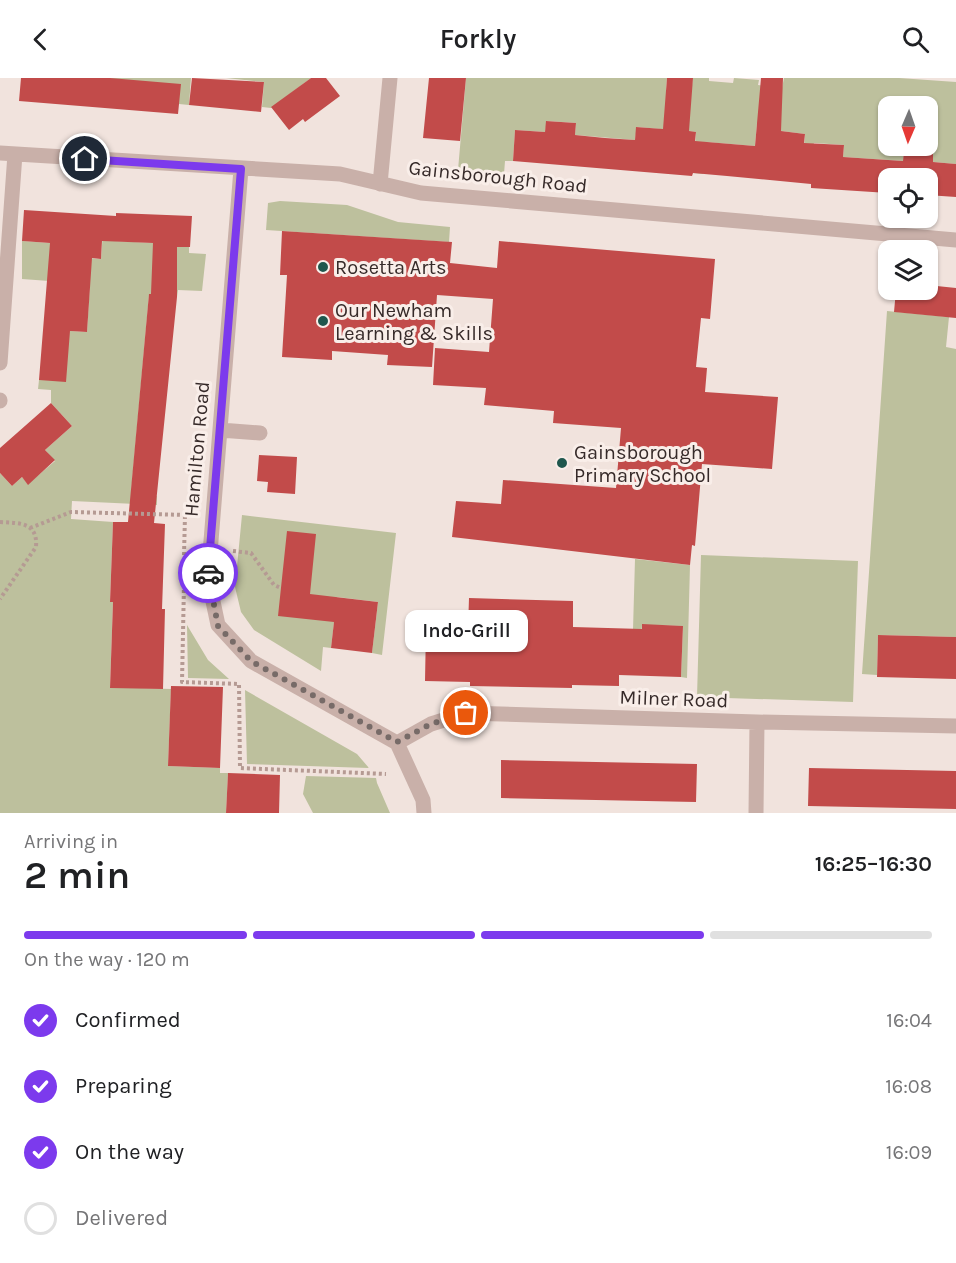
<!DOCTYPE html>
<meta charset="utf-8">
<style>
body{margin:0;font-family:Karla,sans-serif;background:#f2f2f2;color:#202124;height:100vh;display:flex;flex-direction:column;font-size:22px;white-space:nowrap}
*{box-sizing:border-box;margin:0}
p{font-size:20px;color:#757577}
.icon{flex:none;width:33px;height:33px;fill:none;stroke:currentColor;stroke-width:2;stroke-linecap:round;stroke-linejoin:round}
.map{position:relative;height:735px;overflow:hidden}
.side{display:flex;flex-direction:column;background:#fff;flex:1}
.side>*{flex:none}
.needle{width:39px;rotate:182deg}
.controls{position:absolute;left:878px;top:18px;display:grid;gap:12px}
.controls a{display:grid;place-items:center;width:60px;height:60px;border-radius:12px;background:#fff;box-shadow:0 2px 4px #0004;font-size:30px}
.pin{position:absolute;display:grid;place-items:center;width:51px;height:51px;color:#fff;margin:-26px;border:3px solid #fff;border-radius:50%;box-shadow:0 2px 6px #0007}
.courier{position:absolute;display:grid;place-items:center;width:60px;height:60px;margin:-30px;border:4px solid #7c3aed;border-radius:50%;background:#fff;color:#222;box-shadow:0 2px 8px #0007}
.bubble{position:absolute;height:42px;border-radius:12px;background:#fff;box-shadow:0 2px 4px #0004;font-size:20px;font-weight:600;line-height:42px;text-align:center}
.overview em{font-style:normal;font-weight:600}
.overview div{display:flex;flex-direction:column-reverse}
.overview{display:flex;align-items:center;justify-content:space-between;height:102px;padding:0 24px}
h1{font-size:39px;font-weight:600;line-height:45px}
.bar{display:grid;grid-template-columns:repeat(4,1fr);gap:9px 6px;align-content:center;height:72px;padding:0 24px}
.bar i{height:8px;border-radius:4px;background:#e0e0e0}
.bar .selected{background:#7c3aed}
.bar p{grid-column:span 4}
ol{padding:0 24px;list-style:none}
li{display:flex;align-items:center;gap:18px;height:66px}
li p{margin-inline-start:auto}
li .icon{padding:6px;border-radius:50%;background:#7c3aed;color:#fff;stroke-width:4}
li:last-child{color:#757577}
li i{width:33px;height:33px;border:3px solid #e0e0e0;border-radius:50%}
header{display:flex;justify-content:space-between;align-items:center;height:78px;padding:0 24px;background:#fff;font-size:27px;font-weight:600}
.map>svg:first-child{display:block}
</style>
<header><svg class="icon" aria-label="back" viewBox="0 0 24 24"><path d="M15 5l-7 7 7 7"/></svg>Forkly<svg class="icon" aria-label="search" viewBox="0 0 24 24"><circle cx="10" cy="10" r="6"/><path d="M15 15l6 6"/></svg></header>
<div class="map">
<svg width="956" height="735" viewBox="0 0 956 735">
<rect width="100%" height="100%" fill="#f1e3dd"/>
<!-- green -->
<path fill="#bdc09d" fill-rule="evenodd" d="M 110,0 L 191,0 L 189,27 L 179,26 Z
M 226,0 L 311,0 L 271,30 L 262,29 L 264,4 Z
M 466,0 L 667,0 L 666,12 L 691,14 L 693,0 L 709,0 L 709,3 L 733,5 L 734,0 L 759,2 L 758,7 L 782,10 L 784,0 L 899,0 L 956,4 L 956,86 L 933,84 L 933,74 L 904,72 L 903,83 L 843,79 L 844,67 L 814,65 L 801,105 L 805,56 L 781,53 L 757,45 L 755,68 L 706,64 L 703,96 L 693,95 L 696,54 L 637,49 L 635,62 L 575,57 L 576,45 L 547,43 L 545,54 L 515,52 L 513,83 L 505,83 L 504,96 L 458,92 ZM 888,28 L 927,28 L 927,68 L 888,68 Z
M 280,123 L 347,127 L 398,144 L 450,149 L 449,164 L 266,152 L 268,125 Z
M 104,140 L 115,163 L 153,165 L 177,176 L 177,169 L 189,169 L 189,175 L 206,176 L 202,213 L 178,212 L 177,219 L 149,217 L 131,415 L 157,418 L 157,427 L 72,423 L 71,441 L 113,444 L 110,523 L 113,524 L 110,609 L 171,611 L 168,688 L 220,690 L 220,695 L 228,695 L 226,735 L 0,735 L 0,395 L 12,408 L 22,399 L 28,406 L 55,383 L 45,372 L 72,348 L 51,325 L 51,312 L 38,311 L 39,302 L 70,253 L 87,254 L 90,206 L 22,201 L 22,163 L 64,166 L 63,178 L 101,181 Z
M 887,233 L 949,239 L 946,269 L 956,271 L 956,559 L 878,557 L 877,597 L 862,596 Z
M 242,437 L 396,455 L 382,577 L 372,575 L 378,524 L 337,519 L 331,570 L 323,569 L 321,593 L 254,552 L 241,534 L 235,509 Z
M 701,477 L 858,483 L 853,624 L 697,619 Z
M 635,481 L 690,487 L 687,600 L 681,599 L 683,548 L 642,547 L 640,587 L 632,587 Z
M 187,547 L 208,582 L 229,601 L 188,600 Z
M 245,612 L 357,676 L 369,690 L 247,686 Z
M 306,698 L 376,700 L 377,705 L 390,735 L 313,735 L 303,716 Z"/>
<!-- building -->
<path fill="#c24b4a" d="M 21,0 L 110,0 L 181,6 L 178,36 L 19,23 Z
M 192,0 L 264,4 L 261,34 L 189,27 Z
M 311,0 L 326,0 L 340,18 L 305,44 L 303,41 L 289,52 L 271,29 Z
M 429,0 L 466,0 L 460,63 L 423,60 Z
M 667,0 L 693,0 L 689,53 L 696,54 L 695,63 L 755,68 L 761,0 L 783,0 L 781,53 L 805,56 L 804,65 L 844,67 L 843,79 L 903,83 L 904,72 L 933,74 L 933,84 L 956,86 L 956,119 L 927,117 L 927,100 L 888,100 L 888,115 L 811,110 L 811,106 L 727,98 L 693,95 L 692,98 L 513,83 L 515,52 L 545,54 L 546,43 L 576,45 L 575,57 L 605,60 L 635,62 L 636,49 L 663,51 Z
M 24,132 L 116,138 L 116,135 L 192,138 L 190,169 L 177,169 L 177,219 L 154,445 L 165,446 L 162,531 L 165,531 L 163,611 L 110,610 L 113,524 L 110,524 L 113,444 L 128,444 L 149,216 L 151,216 L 153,165 L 102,163 L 101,181 L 92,180 L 87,254 L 70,253 L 66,304 L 39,302 L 50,165 L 22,163 Z
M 282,153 L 452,164 L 450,185 L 497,190 L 499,163 L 715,181 L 710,241 L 701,240 L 696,289 L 707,290 L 705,314 L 778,319 L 772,391 L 702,386 L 695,468 L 692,467 L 690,487 L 452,459 L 456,423 L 501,426 L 503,402 L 616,410 L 621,350 L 553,345 L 554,333 L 484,327 L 486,310 L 433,307 L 435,270 L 489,274 L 493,221 L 437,217 L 432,289 L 387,287 L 388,277 L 332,273 L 332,282 L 282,279 L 287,197 L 280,197 Z
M 927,207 L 956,210 L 956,240 L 894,234 L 896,212 L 927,212 Z
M 51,325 L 72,348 L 45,372 L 55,382 L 28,407 L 22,399 L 12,408 L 0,395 L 0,370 Z
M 259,377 L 297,379 L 295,416 L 267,414 L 268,404 L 257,403 Z
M 287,453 L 316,456 L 310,516 L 378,524 L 372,575 L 331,570 L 334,544 L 278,538 Z
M 469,520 L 573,523 L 573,549 L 642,551 L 642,546 L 683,548 L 681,599 L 619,597 L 619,608 L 572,607 L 572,610 L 470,608 L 470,604 L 425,603 L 426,550 L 468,551 Z
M 878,557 L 956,559 L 956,601 L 877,599 Z
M 171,608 L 223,609 L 220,690 L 168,688 Z
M 501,682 L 697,686 L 696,724 L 501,720 Z
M 809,690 L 956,693 L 956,731 L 808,728 Z
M 228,695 L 280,697 L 279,735 L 226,735 Z"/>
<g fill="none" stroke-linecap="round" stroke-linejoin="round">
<!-- path -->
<path stroke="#b59a93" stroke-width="4" stroke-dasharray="3 3" stroke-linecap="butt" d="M 0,444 C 19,445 38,444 36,469 L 0,521
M 30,450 L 71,434 L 186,437
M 233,473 L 251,475 L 274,507 L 281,510
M 184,477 L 185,437
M 184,506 L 182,604 L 239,606 L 240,690 L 386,696"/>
<!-- minor -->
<path stroke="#c9b0a9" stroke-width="15" d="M 0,75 L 340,96 L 421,115 L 956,162
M 241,91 L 208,500 L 218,547 L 251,583 L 397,665
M 380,106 L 390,0
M 0,285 L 15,76
M 0,322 L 0,323
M 220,352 L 260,355
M 397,665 L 431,646 L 466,635 L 757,644 L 956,648
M 397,665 L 423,722 L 424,735
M 756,735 L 757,644"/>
</g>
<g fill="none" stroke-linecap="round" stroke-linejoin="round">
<!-- done -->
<path stroke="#776b68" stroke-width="6" stroke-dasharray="0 10.8" d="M 208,495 L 218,548 L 251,583 L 397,664 L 431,646 L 466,635"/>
<!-- route -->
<path stroke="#7c3aed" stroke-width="8" d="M 85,81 L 241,91 L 208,495"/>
</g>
<!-- markers -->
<g fill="#1f574d" stroke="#f9eee9" stroke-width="2">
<circle cx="323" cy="189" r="6"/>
<circle cx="323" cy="243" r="6"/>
<circle cx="562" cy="385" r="6"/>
</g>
<g text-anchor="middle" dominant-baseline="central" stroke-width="6" stroke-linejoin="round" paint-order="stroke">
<!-- street labels -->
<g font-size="20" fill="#362a29" stroke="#f9eee9">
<text transform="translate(498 99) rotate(6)">Gainsborough Road</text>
<text transform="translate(197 371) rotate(-85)">Hamilton Road</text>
<text transform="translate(674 621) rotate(2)">Milner Road</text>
</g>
<!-- poi labels -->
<g font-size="20" fill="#362a29" stroke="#f9eee9" text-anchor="start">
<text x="335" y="189">Rosetta Arts</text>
<text x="335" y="232">Our Newham<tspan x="335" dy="23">Learning &amp; Skills</tspan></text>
<text x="574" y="374">Gainsborough<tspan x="574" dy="23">Primary School</tspan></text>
</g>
</g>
</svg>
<div class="controls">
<a><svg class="needle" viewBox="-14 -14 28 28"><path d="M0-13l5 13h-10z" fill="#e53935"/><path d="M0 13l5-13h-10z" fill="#757577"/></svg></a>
<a><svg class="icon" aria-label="locate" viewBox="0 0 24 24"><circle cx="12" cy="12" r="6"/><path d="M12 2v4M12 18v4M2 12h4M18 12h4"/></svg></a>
<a><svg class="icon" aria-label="layers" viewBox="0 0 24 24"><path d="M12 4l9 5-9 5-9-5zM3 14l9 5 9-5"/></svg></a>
</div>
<div class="pin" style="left:466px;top:635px;background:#ea580c"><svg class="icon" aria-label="bag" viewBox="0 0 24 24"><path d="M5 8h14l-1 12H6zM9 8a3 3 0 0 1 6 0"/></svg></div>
<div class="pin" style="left:85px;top:81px;background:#1f2937"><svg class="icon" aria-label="home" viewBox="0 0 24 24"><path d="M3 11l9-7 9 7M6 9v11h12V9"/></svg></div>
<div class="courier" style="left:208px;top:495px"><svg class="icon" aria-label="car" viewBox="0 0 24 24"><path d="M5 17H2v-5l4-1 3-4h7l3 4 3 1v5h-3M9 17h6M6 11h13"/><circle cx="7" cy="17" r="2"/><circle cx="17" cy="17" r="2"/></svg></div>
<div class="bubble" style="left:405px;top:532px;width:123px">Indo-Grill</div>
</div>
<section class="side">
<div class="overview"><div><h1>2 min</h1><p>Arriving in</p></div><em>16:25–16:30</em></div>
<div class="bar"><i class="selected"></i><i class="selected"></i><i class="selected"></i><i></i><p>On the way · 120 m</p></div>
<ol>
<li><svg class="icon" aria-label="check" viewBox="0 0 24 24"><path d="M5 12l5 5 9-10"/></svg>Confirmed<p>16:04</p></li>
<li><svg class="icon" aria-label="check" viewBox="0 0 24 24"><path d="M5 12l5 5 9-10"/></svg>Preparing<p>16:08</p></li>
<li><svg class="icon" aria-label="check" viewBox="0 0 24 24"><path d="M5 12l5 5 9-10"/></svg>On the way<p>16:09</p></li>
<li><i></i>Delivered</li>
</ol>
</section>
